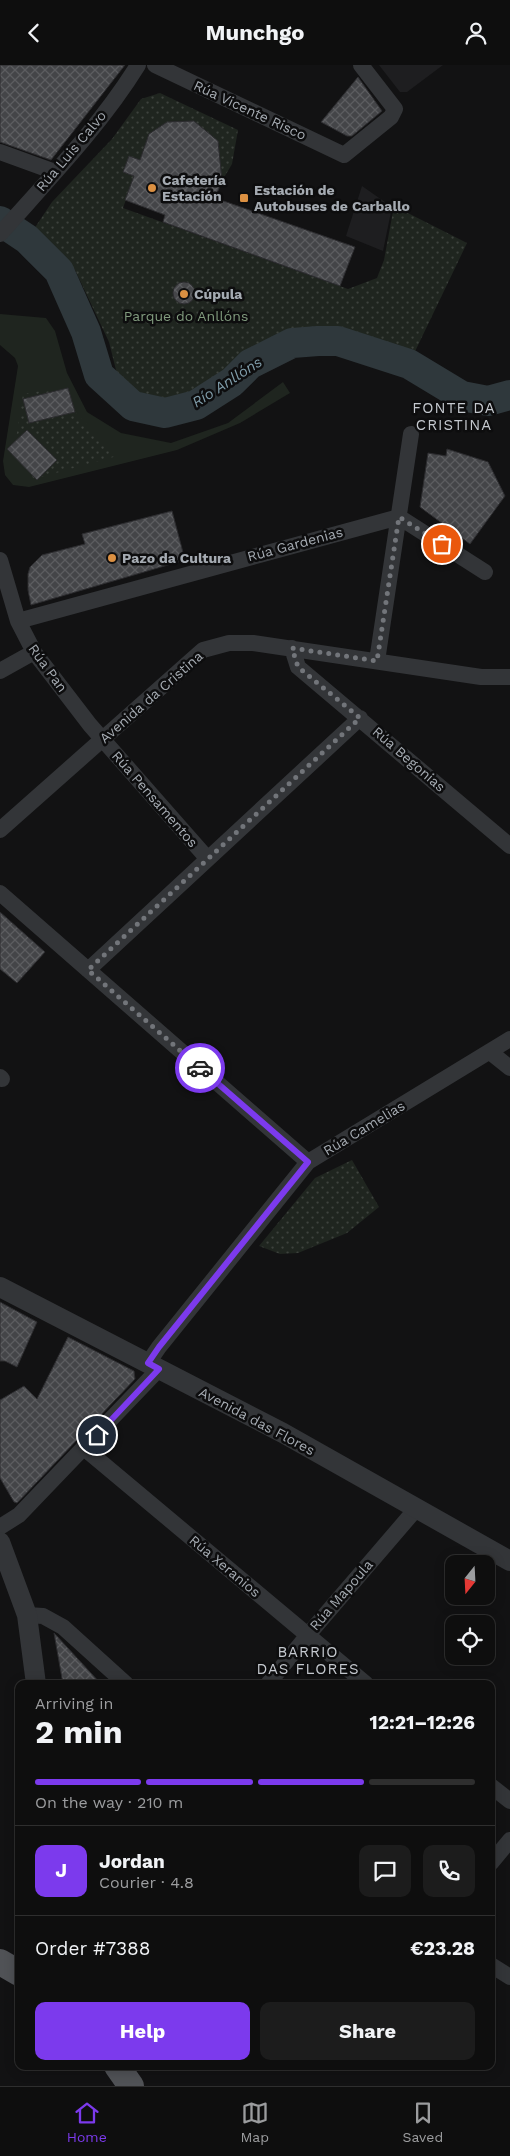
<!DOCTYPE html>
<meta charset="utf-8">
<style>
body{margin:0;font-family:"Work Sans",sans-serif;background:#1c1c1c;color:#f1f3f6;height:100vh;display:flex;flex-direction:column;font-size:19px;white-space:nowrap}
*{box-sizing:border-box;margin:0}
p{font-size:16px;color:#9b9c9e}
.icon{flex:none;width:28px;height:28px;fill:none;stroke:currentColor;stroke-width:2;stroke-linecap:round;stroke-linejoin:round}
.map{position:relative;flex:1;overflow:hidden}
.sheet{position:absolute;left:15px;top:1615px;width:480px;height:390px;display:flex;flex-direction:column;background:#0e0e0e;border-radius:10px;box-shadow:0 2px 12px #0003,0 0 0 1px #2e2e2e}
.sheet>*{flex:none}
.needle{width:32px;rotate:198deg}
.buttons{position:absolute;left:445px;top:1490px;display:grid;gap:10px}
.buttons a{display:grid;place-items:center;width:50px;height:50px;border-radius:10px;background:#0e0e0e;box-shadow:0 2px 12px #0003,0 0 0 1px #2e2e2e;font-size:25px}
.pin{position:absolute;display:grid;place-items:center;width:42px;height:42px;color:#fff;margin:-21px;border:2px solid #fff;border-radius:50%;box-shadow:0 1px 5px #0007}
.courier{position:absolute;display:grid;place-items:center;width:50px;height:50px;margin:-25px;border:4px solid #7c3aed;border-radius:50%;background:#fff;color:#222;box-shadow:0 1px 6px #0007}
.head em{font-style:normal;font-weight:700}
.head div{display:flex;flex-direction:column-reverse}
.head{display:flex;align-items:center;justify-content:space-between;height:85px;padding:0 20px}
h1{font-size:32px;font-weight:700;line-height:38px}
.bar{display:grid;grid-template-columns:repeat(4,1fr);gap:8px 5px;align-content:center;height:60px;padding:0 20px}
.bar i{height:6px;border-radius:4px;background:#2e2e2e}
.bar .current{background:#7c3aed}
.bar p{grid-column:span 4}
.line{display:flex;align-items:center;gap:12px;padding:0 20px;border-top:1px solid #2e2e2e}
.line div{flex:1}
.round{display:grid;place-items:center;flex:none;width:52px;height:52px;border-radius:10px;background:#1c1c1c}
.action{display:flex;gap:10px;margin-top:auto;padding:10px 20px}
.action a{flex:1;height:58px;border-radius:10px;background:#7c3aed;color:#fff;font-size:20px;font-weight:700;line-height:58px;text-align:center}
.action a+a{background:#1c1c1c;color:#f1f3f6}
header{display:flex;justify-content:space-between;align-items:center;height:65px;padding:0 20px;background:#0e0e0e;font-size:22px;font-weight:700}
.menu{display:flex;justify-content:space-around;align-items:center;height:70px;border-top:1px solid #2e2e2e;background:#0e0e0e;font-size:14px;color:#9b9c9e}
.menu a{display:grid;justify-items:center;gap:2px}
.menu .current{color:#7c3aed}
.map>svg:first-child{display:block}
</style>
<header><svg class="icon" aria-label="back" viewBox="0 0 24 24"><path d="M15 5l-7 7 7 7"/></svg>Munchgo<svg class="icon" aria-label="person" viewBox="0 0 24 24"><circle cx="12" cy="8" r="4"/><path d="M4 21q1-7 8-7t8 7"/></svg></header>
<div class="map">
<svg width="510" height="2021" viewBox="0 0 510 2021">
<defs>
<pattern id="park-dots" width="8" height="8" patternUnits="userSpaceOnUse" patternTransform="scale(1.25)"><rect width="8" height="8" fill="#1f251f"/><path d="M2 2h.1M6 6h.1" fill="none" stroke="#3d423d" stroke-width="1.8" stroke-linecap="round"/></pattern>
<pattern id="building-cross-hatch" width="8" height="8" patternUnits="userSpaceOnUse" patternTransform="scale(1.25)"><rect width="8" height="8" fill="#444548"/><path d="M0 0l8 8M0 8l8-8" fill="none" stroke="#5c5d60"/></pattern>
</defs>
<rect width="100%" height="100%" fill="#121213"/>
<!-- built -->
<path fill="#1e1e20" d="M 379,0 L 443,0 L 407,27 L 400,27 Z
M 362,121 L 392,142 L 383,186 L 346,171 Z"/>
<!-- green -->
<path fill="#1f251f" d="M 0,249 L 46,253 L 55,266 L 67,308 L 87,347 L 121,368 L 171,378 L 228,358 L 283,317 L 290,328 L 240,358 L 177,385 L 29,422 L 13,420 L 5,410 L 3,396 L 18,301 L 15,293 L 0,280 Z"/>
<!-- park -->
<path fill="url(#park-dots)" d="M 160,28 L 238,65 L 232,99 L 222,116 L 218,76 L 194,56 L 167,57 L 149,69 L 123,143 L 348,224 L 377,213 L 384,195 L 394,141 L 467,178 L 409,299 L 338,276 L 292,278 L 215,329 L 163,337 L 159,333 L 134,326 L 118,313 L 109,277 L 75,205 L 30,170 L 52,137 L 112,74 L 141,34 Z
M 59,323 L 64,335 L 117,391 L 34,414 L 14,387 L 23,329 Z
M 352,1095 L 379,1142 L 347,1168 L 298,1188 L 280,1189 L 259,1181 L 315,1113 Z"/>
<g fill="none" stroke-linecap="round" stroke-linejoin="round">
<!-- river -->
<path stroke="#2f383c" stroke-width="30" d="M 0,156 L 27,174 L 59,206 L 86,267 L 99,310 L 133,341 L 165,348 L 196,340 L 232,317 L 250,299 L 292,278 L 318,276 L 338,276 L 409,299 L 462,331 L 488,336 L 510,330"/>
</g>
<!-- building -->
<path fill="url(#building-cross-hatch)" stroke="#2c2c2f" d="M 0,0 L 125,0 L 51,95 L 0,77 Z
M 358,12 L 382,46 L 352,71 L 347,71 L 321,57 Z
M 194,56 L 218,76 L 222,116 L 215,133 L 355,182 L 340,221 L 163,157 L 165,150 L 125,135 L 134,111 L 123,107 L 129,91 L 140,95 L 149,69 L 167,57 Z
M173 228a11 11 0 1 1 22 0a11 11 0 1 1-22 0Z
M 68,323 L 75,347 L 29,358 L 23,334 Z
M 27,365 L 57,395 L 37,415 L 7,384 Z
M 447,384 L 488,397 L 505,431 L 470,479 L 420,442 L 428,388 L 446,391 Z
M 172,446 L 185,495 L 31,540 L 28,525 L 28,509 L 30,502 L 42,490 L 85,479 L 82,469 Z
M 0,847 L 45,887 L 17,918 L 0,904 Z
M 0,1237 L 37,1257 L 17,1302 L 5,1296 L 0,1296 Z
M 68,1272 L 134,1306 L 135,1314 L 17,1438 L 14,1437 L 0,1413 L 0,1335 L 24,1321 L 37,1334 Z
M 54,1568 L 55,1569 L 101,1619 L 63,1619 Z"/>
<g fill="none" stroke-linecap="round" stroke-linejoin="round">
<!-- minor -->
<path stroke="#333538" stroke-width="16" d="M 155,0 L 344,90 L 391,52 L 395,44 L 361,0
M 0,87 L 55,107
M 0,169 C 47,116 101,60 138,0
M 0,495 L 18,556 L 34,587 L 90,660 L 207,793
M 18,556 L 399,452 L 485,507
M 292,583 L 298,602 L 510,781
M 377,596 L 411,369
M 0,606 L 34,587
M 0,765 L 203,585 L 229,578 L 253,578 L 481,612 L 510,612
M 0,828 L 308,1097
M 88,905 L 360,653
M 490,987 L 510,1003
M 0,1012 L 2,1014
M 148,1298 L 159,1282 L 308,1097 L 510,974
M 84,1383 L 366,1619
M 0,1462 L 19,1450 L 159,1304
M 27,1550 L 43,1551 L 63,1562 L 126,1619
M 268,1619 L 307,1571 L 416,1444
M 491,1721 L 510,1736
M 491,1798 L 510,1775
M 491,1900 L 510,1912"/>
<!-- tertiary -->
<path stroke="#333538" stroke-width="20" d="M 0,1222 L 283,1368 L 510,1496
M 0,1477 L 27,1550 L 36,1619"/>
<!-- primary -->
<path stroke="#505256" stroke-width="26" d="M 0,1897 L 19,1908
M 117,2001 L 131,2021"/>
</g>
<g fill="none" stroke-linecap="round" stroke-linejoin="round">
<!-- done -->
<path stroke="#72757a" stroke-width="5" stroke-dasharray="0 9" d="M 200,1003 L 88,905 L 360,653 L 298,602 L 292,583 L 377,596 L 399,452 L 442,479"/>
<!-- route -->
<path stroke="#7c3aed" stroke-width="6" d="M 97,1370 L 159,1304 L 148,1298 L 159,1282 L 308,1097 L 200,1003"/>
</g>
<!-- markers -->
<g fill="#db9042" stroke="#0d0d0e" stroke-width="2">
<circle cx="152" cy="123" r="5"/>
<rect x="239" y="128" width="10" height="10" rx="2.5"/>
<circle cx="184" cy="229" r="5"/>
<circle cx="112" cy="493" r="5"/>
</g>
<g text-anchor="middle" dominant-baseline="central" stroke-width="5" stroke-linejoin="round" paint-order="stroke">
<!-- street labels -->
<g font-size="14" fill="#a5abb2" stroke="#0d0d0e">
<text transform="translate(250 45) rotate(25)">Rúa Vicente Risco</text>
<text transform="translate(71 86) rotate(-50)">Rúa Luis Calvo</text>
<text transform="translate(295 479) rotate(-15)">Rúa Gardenias</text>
<text transform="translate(48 603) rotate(54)">Rúa Pan</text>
<text transform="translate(151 632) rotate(-41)">Avenida da Cristina</text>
<text transform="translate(409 694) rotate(41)">Rúa Begonias</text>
<text transform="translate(155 734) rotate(49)">Rúa Pensamentos</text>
<text transform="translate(364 1063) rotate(-31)">Rúa Camelias</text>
<text transform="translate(257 1356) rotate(28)">Avenida das Flores</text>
<text transform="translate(225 1501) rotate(40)">Rúa Xeranios</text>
<text transform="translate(341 1530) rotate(-49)">Rúa Mapoula</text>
</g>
<!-- poi labels -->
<g font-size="14" font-weight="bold" fill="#a5abb2" stroke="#0d0d0e" text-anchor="start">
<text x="162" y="115">Cafetería<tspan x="162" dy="16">Estación</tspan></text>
<text x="254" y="125">Estación de<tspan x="254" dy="16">Autobuses de Carballo</tspan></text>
<text x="194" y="229">Cúpula</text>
<text x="122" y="493">Pazo da Cultura</text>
</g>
<!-- park labels -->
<g font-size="14" fill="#819b7e" stroke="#0d0d0e">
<text x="186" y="251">Parque do Anllóns</text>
</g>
<!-- water labels -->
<g font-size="15" font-style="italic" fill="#7f9ca9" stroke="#0d0d0e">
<text transform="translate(227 317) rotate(-33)">Río Anllóns</text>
</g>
<!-- neighbourhood labels -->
<g font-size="15" letter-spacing="1" fill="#c5c9cf" stroke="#0d0d0e">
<text x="454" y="343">FONTE DA<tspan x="454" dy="17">CRISTINA</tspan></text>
<text x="308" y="1587">BARRIO<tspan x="308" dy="17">DAS FLORES</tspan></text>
</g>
</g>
</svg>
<div class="buttons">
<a><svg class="needle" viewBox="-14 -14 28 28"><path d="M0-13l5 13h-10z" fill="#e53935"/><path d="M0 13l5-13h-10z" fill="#9b9c9e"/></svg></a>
<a><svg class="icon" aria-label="locate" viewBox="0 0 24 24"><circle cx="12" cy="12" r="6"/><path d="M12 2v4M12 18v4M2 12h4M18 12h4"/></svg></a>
</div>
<div class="pin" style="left:442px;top:479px;background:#ea580c"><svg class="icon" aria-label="bag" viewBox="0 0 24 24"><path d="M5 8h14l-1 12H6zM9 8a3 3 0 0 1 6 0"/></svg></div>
<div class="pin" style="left:97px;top:1370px;background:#1f2937"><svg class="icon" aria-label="home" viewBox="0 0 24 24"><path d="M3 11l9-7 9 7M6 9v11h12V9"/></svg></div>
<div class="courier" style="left:200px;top:1003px"><svg class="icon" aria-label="car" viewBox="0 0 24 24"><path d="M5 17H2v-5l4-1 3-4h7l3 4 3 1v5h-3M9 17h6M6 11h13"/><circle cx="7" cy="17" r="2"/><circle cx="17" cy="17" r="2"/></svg></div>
<section class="sheet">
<div class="head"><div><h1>2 min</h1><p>Arriving in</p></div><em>12:21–12:26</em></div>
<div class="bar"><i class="current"></i><i class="current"></i><i class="current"></i><i></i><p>On the way · 210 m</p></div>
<div class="line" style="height:90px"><b class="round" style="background:#7c3aed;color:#fff">J</b><div><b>Jordan</b><p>Courier · 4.8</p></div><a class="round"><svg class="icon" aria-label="chat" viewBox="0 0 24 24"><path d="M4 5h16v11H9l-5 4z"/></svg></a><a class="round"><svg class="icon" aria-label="phone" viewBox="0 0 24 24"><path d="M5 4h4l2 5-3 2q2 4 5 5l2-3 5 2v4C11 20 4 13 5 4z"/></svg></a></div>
<div class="line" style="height:65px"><div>Order #7388</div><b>€23.28</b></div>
<div class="action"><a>Help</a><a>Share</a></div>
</section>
</div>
<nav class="menu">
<a class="current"><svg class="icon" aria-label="home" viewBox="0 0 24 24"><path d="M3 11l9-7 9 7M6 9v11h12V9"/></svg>Home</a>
<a><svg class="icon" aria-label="map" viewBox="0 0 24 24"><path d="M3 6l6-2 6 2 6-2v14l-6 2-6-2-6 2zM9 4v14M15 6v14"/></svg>Map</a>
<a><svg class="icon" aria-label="saved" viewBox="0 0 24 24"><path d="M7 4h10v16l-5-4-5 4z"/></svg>Saved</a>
</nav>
